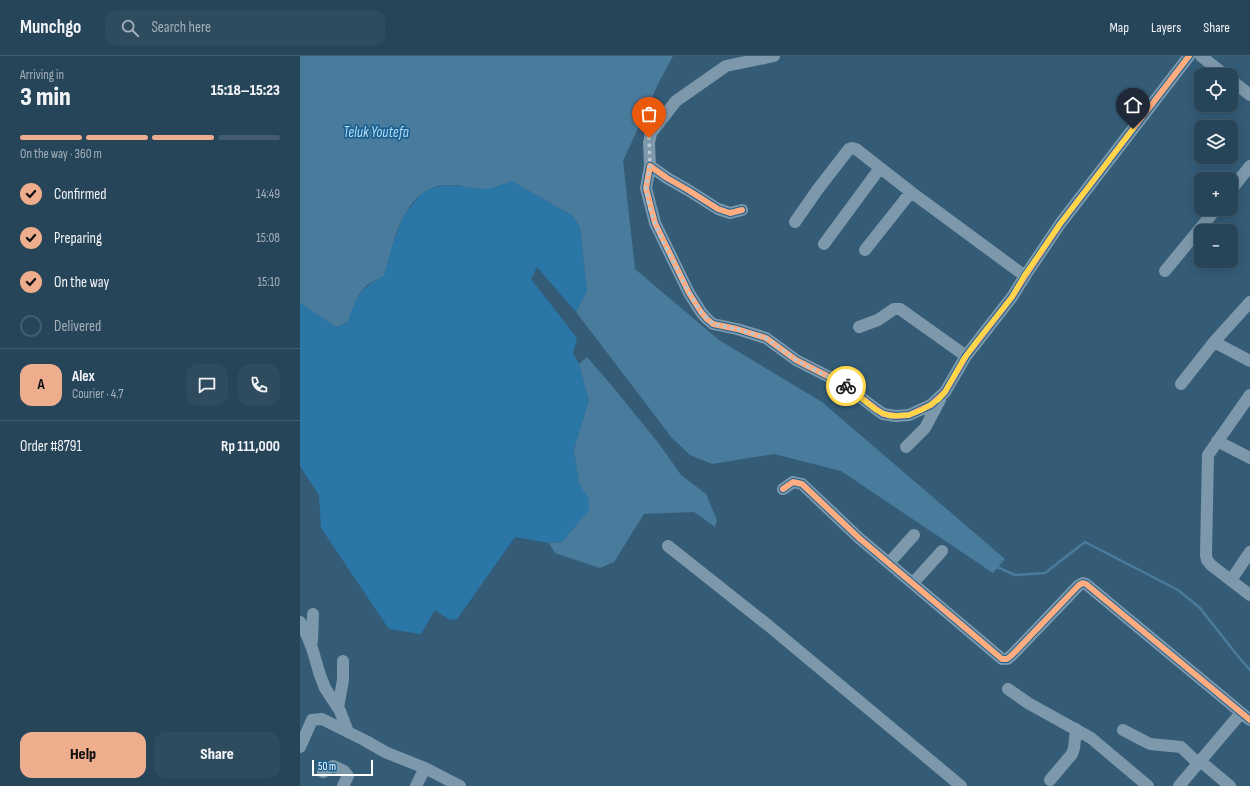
<!DOCTYPE html>
<meta charset="utf-8">
<style>
body{margin:0;font-family:"Sofia Sans Condensed",sans-serif;background:#2f4c5f;color:#f1f3f6;height:100vh;display:flex;flex-direction:column;font-size:15px;white-space:nowrap}
*{box-sizing:border-box;margin:0}
p{font-size:13px;color:#a4b1ba}
.icon{flex:none;width:22px;height:22px;fill:none;stroke:currentColor;stroke-width:2;stroke-linecap:round;stroke-linejoin:round}
.map{position:relative;flex:1;overflow:hidden}
.sheet{display:flex;flex-direction:column;background:#274559;width:300px}
.sheet>*{flex:none}
.fabs{position:absolute;left:894px;top:12px;display:grid;gap:8px}
.fabs a{display:grid;place-items:center;width:44px;height:44px;border-radius:8px;background:#274559;box-shadow:0 2px 10px #0003,0 0 0 1px #435d6f;font-size:20px}
.scale{position:absolute;left:12px;bottom:10px;width:61px;box-sizing:border-box;padding-left:4px;border:2px solid #fff;border-top:0;font-size:11px;line-height:14px;white-space:nowrap;color:#fff;-webkit-text-stroke:3px #196192;paint-order:stroke}
.pin{position:absolute;display:grid;place-items:center;width:34px;height:34px;color:#fff;margin:-41px -17px;border-radius:50% 50% 50% 0;rotate:-45deg;box-shadow:0 0 4px #0007}
.pin .icon{rotate:45deg}
.courier{position:absolute;display:grid;place-items:center;width:40px;height:40px;margin:-20px;border:3px solid #ffd54a;border-radius:50%;background:#fff;color:#222;box-shadow:0 1px 5px #0007}
.overview em{font-style:normal;font-weight:800}
.overview div{display:flex;flex-direction:column-reverse}
.overview{display:flex;align-items:center;justify-content:space-between;height:68px;padding:0 20px}
h1{font-size:26px;font-weight:800;line-height:30px}
.bar{display:grid;grid-template-columns:repeat(4,1fr);gap:6px 4px;align-content:center;height:48px;padding:0 20px}
.bar i{height:5px;border-radius:3px;background:#435d6f}
.bar .active{background:#eead8d}
.bar p{grid-column:span 4}
.line{display:flex;align-items:center;gap:10px;padding:0 20px;border-top:1px solid #435d6f}
.line div{flex:1}
.round{display:grid;place-items:center;flex:none;width:42px;height:42px;border-radius:12px;background:#2f4c5f}
ol{padding:0 20px;list-style:none}
li{display:flex;align-items:center;gap:12px;height:44px}
li p{margin-inline-start:auto}
li .icon{padding:4px;border-radius:50%;background:#eead8d;color:#111;stroke-width:4}
li:last-child{color:#a4b1ba}
li i{width:22px;height:22px;border:2px solid #435d6f;border-radius:50%}
.action{display:flex;gap:8px;margin-top:auto;padding:8px 20px}
.action a{flex:1;height:46px;border-radius:12px;background:#eead8d;color:#111;font-size:16px;font-weight:800;line-height:46px;text-align:center}
.action a+a{background:#2f4c5f;color:#f1f3f6}
header{display:flex;align-items:center;gap:24px;box-sizing:border-box;height:56px;padding:0 20px;background:#274559;border-bottom:1px solid #435d6f}
header strong{font-size:19px}
nav{display:flex;gap:22px;margin-inline-start:auto;font-size:14px}
.search{width:280px;height:36px;background:#2f4c5f;display:flex;align-items:center;gap:10px;box-sizing:border-box;padding:0 14px;border-radius:12px;color:#a4b1ba;font-size:15px}
main{display:flex;flex:1;min-height:0}
.map>svg:first-child{display:block}
</style>
<header>
<strong>Munchgo</strong>
<div class="search"><svg class="icon" aria-label="search" viewBox="0 0 24 24"><circle cx="10" cy="10" r="6"/><path d="M15 15l6 6"/></svg>Search here</div>
<nav><a>Map</a><a>Layers</a><a>Share</a></nav>
</header>
<main>
<section class="sheet">
<div class="overview"><div><h1>3 min</h1><p>Arriving in</p></div><em>15:18–15:23</em></div>
<div class="bar"><i class="active"></i><i class="active"></i><i class="active"></i><i></i><p>On the way · 360 m</p></div>
<ol>
<li><svg class="icon" aria-label="check" viewBox="0 0 24 24"><path d="M5 12l5 5 9-10"/></svg>Confirmed<p>14:49</p></li>
<li><svg class="icon" aria-label="check" viewBox="0 0 24 24"><path d="M5 12l5 5 9-10"/></svg>Preparing<p>15:08</p></li>
<li><svg class="icon" aria-label="check" viewBox="0 0 24 24"><path d="M5 12l5 5 9-10"/></svg>On the way<p>15:10</p></li>
<li><i></i>Delivered</li>
</ol>
<div class="line" style="height:72px"><b class="round" style="background:#eead8d;color:#111">A</b><div><b>Alex</b><p>Courier · 4.7</p></div><a class="round"><svg class="icon" aria-label="chat" viewBox="0 0 24 24"><path d="M4 5h16v11H9l-5 4z"/></svg></a><a class="round"><svg class="icon" aria-label="phone" viewBox="0 0 24 24"><path d="M5 4h4l2 5-3 2q2 4 5 5l2-3 5 2v4C11 20 4 13 5 4z"/></svg></a></div>
<div class="line" style="height:52px"><div>Order #8791</div><b>Rp 111,000</b></div>
<div class="action"><a>Help</a><a>Share</a></div>
</section>
<div class="map">
<svg width="950" height="730" viewBox="0 0 950 730">
<rect width="100%" height="100%" fill="#345c77"/>
<!-- green -->
<path fill="#2a77a7" d="M 212,125 L 273,160 L 280,171 L 287,235 L 276,256 L 237,211 L 231,223 L 277,282 L 273,297 L 279,308 L 289,344 L 274,393 L 279,428 L 290,443 L 289,455 L 262,486 L 249,487 L 215,481 L 157,563 L 150,564 L 135,554 L 121,578 L 89,573 L 21,472 L 19,439 L 0,410 L 0,247 L 36,271 L 48,266 C 53,248 61,230 79,223 L 104,159 L 121,138 L 130,133 L 146,129 L 166,131 L 192,132 Z"/>
<!-- water -->
<path fill="#497b9c" d="M 0,0 L 373,0 L 358,28 L 323,105 L 335,213 L 419,284 L 522,346 L 705,503 L 693,517 L 541,415 L 474,398 L 412,408 L 390,399 L 372,382 L 276,256 L 287,235 L 280,171 L 273,160 L 212,125 C 206,127 199,130 192,132 C 177,135 161,128 146,129 C 103,132 94,186 84,219 C 79,224 72,225 67,229 C 57,238 52,253 48,266 L 36,271 L 0,247 Z
M 287,301 L 313,331 L 360,389 L 381,419 L 406,438 L 417,464 L 415,471 L 394,456 L 344,458 L 314,506 L 300,512 L 255,497 L 249,487 L 262,486 L 289,454 L 289,443 L 279,428 L 274,393 L 289,344 L 279,308 Z"/>
<g fill="none" stroke-linecap="round" stroke-linejoin="round">
<!-- stream -->
<path stroke="#497b9c" stroke-width="2.5" d="M 695,510 L 715,519 L 745,517 L 785,486 L 878,534 L 900,552 L 937,599 L 950,614"/>
<!-- minor -->
<path stroke="#7d98aa" stroke-width="12" d="M 901,0 L 925,19
M 931,24 L 950,39
M 350,110 L 349,87 L 351,77 L 376,45 L 426,10 L 474,0
M 931,134 L 950,110
M 442,154 L 430,157 L 418,153 L 388,134 L 367,122 L 350,110 L 346,132 L 355,167 L 389,237 L 401,256 L 407,263 L 413,268 L 437,273 L 466,282 L 496,304 L 543,328 L 576,353 L 583,358 L 596,360 L 609,359 L 631,349 L 645,336 L 666,300 L 712,241 L 725,220 L 760,168 L 889,0
M 495,166 L 518,133 L 549,93 L 552,92 L 556,93 L 611,136 L 725,220
M 524,188 L 580,112
M 565,194 L 611,136
M 865,215 L 916,153
M 559,271 L 578,264 L 594,253 L 600,253 L 666,300
M 914,286 L 950,305
M 881,328 L 914,286 L 950,246
M 950,339 L 908,399 L 906,499 L 907,504 L 911,509 L 950,539
M 917,385 L 950,402
M 606,391 L 625,372 L 640,344
M 483,433 L 493,426 L 502,428 L 559,482 L 702,603 L 707,603 L 712,599 L 779,529 L 783,527 L 786,528 L 950,664
M 368,490 L 469,570 L 661,730
M 589,507 L 614,479
M 931,524 L 950,496
M 613,527 L 642,495
M 0,566 L 4,572 L 12,592 L 20,619 L 25,632 L 40,655 L 48,676
M 12,585 L 13,558
M 708,633 L 728,647 L 791,682 L 848,730
M 38,652 L 43,624 L 43,605
M 823,674 L 850,688 L 881,691 L 898,707
M 0,691 L 12,664 L 22,663 L 66,685 L 85,696 L 125,712 L 160,730
M 900,705 L 930,730
M 23,716 L 33,710 L 44,715 L 48,720 L 43,730
M 750,724 L 772,698 L 774,692 L 776,673
M 116,730 L 125,712
M 879,730 L 941,657"/>
<!-- cycleway casing -->
<g stroke="#196192" stroke-width="8">
<path id="cycleway" d="M 442,154 L 430,157 L 418,153 L 388,134 L 367,122 L 350,110 L 346,132 L 355,167 L 389,237 L 401,256 L 407,263 L 413,268 L 437,273 L 466,282 L 496,304 L 543,328 L 576,353 L 583,358 L 596,360 L 609,359 L 631,349 L 645,336 L 666,300 L 712,241 L 725,220 L 760,168 L 889,0
M 483,433 L 493,426 L 502,428 L 559,482 L 702,603 L 707,603 L 712,599 L 779,529 L 783,527 L 786,528 L 950,664"/>
</g>
<!-- cycleway -->
<use href="#cycleway" stroke="#ffac80" stroke-width="6"/>
</g>
<g fill="none" stroke-linecap="round" stroke-linejoin="round">
<!-- done -->
<path stroke="#b8c6cf" stroke-width="4" stroke-dasharray="0 7.2" d="M 349,82 L 350,110 L 346,132 L 349,150 L 358,176 L 389,237 L 401,256 L 413,268 L 437,273 L 466,282 L 496,304 L 546,330"/>
<!-- route -->
<path stroke="#ffd54a" stroke-width="5" d="M 546,330 L 576,354 L 590,360 L 609,359 L 622,354 L 638,344 L 645,336 L 663,304 L 677,285 L 712,241 L 724,220 L 760,168 L 833,73"/>
</g>
<g text-anchor="middle" dominant-baseline="central" stroke-width="3.5" stroke-linejoin="round" paint-order="stroke">
<!-- water labels -->
<g font-size="15" font-style="italic" fill="#b5ddf6" stroke="#196192">
<text x="76" y="76">Teluk Youtefa</text>
</g>
</g>
</svg>
<div class="fabs">
<a><svg class="icon" aria-label="locate" viewBox="0 0 24 24"><circle cx="12" cy="12" r="6"/><path d="M12 2v4M12 18v4M2 12h4M18 12h4"/></svg></a>
<a><svg class="icon" aria-label="layers" viewBox="0 0 24 24"><path d="M12 4l9 5-9 5-9-5zM3 14l9 5 9-5"/></svg></a>
<a>+</a>
<a>−</a>
</div>
<div class="scale">50 m</div>
<div class="pin" style="left:349px;top:82px;background:#ea580c"><svg class="icon" aria-label="bag" viewBox="0 0 24 24"><path d="M5 8h14l-1 12H6zM9 8a3 3 0 0 1 6 0"/></svg></div>
<div class="pin" style="left:833px;top:73px;background:#1f2937"><svg class="icon" aria-label="home" viewBox="0 0 24 24"><path d="M3 11l9-7 9 7M6 9v11h12V9"/></svg></div>
<div class="courier" style="left:546px;top:330px"><svg class="icon" aria-label="bike" viewBox="0 0 24 24"><circle cx="6" cy="16" r="4"/><circle cx="18" cy="16" r="4"/><path d="M6 16l4-8h5l3 8M10 8l3 8H6M13 5h3"/></svg></div>
</div>
</main>
